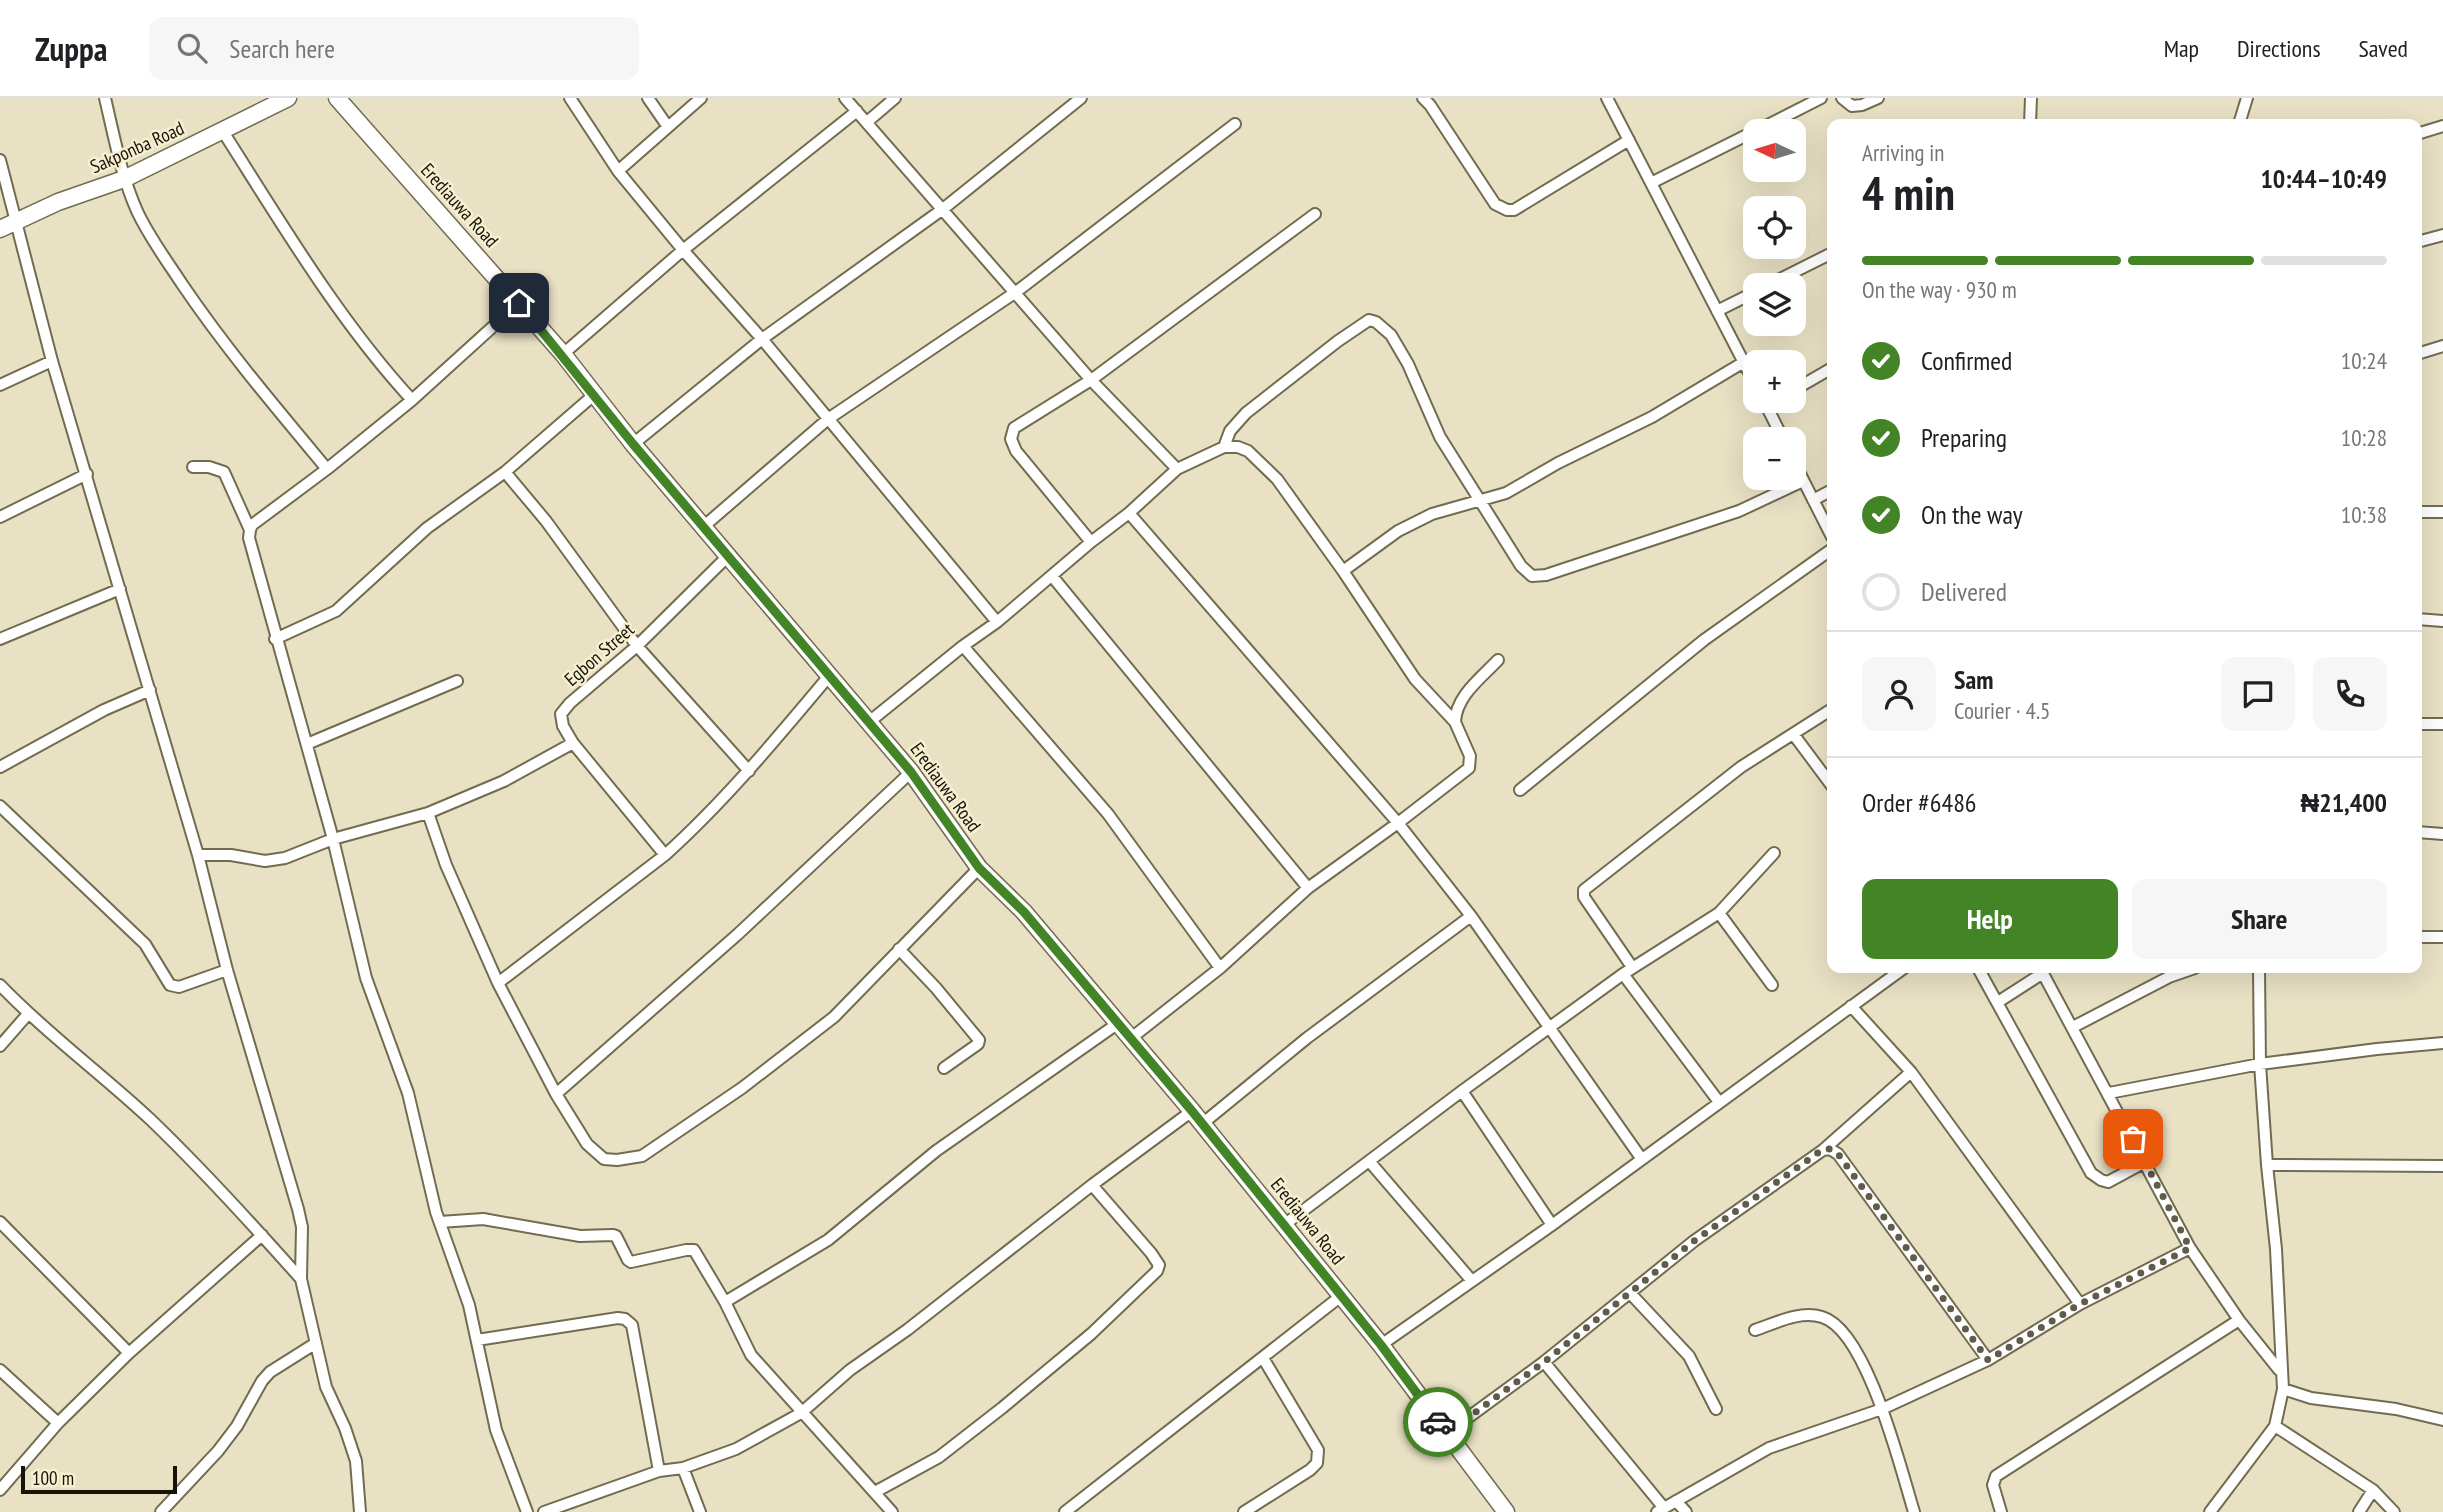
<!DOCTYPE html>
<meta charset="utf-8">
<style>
body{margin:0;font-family:"PT Sans Narrow",sans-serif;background:#f6f6f6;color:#202124;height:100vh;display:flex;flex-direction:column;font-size:26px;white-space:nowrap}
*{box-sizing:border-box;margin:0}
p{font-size:23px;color:#757577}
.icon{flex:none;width:38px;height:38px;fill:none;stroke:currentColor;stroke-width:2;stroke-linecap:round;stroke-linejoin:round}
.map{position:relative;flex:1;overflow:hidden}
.details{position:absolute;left:1827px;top:21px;width:595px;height:854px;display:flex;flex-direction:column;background:#fff;border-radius:14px;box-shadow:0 7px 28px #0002}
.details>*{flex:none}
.needle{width:46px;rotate:274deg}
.buttons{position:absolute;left:1743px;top:21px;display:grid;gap:14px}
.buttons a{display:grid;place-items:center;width:63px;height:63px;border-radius:14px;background:#fff;box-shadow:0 7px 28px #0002;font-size:35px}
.scale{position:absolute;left:21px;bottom:18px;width:156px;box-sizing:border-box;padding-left:7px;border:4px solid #161409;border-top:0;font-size:19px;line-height:24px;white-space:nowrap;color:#161409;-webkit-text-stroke:5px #f6efd1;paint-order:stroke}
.pin{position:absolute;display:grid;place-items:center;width:60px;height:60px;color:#fff;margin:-30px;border-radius:14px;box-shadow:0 4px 10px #0006}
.courier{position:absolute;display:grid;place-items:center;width:70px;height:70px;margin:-35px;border:5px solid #428426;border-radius:50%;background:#fff;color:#222;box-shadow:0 2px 9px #0007}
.head em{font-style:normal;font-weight:800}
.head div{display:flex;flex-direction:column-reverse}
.head{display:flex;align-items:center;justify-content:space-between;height:119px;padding:0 35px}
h1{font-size:46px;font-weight:800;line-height:52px}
.bar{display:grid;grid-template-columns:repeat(4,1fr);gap:10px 7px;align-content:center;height:84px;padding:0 35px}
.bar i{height:9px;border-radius:5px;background:#e0e0e0}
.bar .on{background:#428426}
.bar p{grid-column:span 4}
.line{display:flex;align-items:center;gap:18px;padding:0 35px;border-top:2px solid #e0e0e0}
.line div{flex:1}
.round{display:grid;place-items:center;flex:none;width:74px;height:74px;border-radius:14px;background:#f6f6f6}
ol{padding:0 35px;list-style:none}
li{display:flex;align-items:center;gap:21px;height:77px}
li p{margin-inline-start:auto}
li .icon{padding:7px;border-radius:50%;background:#428426;color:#fff;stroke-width:4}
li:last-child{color:#757577}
li i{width:38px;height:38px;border:4px solid #e0e0e0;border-radius:50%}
.primary-button{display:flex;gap:14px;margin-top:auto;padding:14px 35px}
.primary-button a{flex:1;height:80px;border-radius:14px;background:#428426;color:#fff;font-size:28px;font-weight:800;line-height:80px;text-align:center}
.primary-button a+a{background:#f6f6f6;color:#202124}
header{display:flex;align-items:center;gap:42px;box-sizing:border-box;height:98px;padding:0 35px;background:#fff;border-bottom:2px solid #e0e0e0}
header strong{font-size:33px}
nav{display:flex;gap:38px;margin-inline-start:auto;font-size:24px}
.search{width:490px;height:63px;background:#f6f6f6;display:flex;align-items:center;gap:18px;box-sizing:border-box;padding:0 24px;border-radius:14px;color:#757577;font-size:26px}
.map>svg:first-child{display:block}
</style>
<header>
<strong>Zuppa</strong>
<div class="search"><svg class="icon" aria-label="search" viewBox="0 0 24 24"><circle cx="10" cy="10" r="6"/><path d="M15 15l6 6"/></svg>Search here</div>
<nav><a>Map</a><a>Directions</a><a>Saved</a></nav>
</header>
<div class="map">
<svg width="2443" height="1414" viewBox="0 0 2443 1414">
<rect width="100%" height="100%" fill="#e9e1c4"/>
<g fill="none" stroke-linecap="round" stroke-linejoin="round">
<!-- street casing -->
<g stroke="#726b50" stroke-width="14">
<path id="street" d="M 105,0 C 114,38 121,77 137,113 C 149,139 167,163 182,186 C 226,251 277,311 327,371
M 570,0 L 618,73 L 683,152 L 762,241 L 997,524
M 648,0 L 668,29
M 845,0 L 1091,282 L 1177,371 L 1129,415 L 1091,444 L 997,524 L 963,548 L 869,624
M 1423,0 L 1430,7 L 1495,106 L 1507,112 L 1514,112 L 1629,42
M 1607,0 L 1755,286
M 1842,0 L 1852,8 L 1862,7 L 1878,0
M 867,24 L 895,0
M 2030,26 L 2031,0
M 2239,26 L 2247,0
M 222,32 C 280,123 339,223 412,302
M 1756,33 L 1821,0
M 2417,36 L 2443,28
M 0,62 L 52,263 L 198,757 L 227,872 L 298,1111 L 302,1129 L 301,1181 L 326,1289 L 345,1330 L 356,1363 L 360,1414
M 618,73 L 701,0
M 1651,85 L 1755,33
M 2417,144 L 2443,137
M 1768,187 L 1832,155
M 1717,213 L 1755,194
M 563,256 L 683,152 L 857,13
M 2417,256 L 2443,248
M 0,287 L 52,263
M 1794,292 L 1832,270
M 1764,303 L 1783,341
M 633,346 L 762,241 L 943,111 L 1081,0
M 1224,349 L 1230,333 L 1246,315 L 1338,243 L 1369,222 L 1376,224 L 1391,237 L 1408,266 L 1440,339 L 1521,468 L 1532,478 L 1546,477 L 1739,413 L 1803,383
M 1794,364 L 1832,439
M 193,369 L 209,369 L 224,374 L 250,432 L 249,440 L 333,741 L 366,880 L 408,995 L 436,1114 L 469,1207 L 496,1332 L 527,1414
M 505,374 L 546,423 L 637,548 L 749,673
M 1813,402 L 1832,392
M 2417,414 L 2443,414
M 1129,415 L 1398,725 L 1471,818 L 1641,1060
M 0,419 L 87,376
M 703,429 L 828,321 L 1016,194 L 1235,26
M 250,432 L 252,427 L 327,371 L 412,302 L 519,205
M 1091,444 L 1016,353 L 1011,341 L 1014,330 L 1091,282 L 1315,116
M 1343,473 L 1398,433 L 1432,416 L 1506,395 L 1558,365 L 1652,319 L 1744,264
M 1052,478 L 1308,790
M 2417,521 L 2443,523
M 0,541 L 120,491
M 275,541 L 336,513 L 427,430 L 505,374 L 595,296
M 963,548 L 1108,716 L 1220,870
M 1455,624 C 1456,598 1481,580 1498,562
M 2417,626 L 2443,626
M 1794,637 L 1832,688
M 307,646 L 457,583
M 0,669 L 104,612 L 150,592
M 1520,692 L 1704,542 L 1832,451
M 0,708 L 145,846 L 170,887 L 179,889 L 227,872
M 428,715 L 446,767 L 498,885 L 556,996 L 587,1046 L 604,1061 L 617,1062 L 642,1058 L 742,990 L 834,919 L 979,770
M 2417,734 L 2443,736
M 198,757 L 231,757 L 265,763 L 285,760 L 333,741 L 428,715 L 504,683 L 573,645
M 665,757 L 573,645 L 563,628 L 561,616 L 570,605 L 637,548 L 728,458
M 1719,815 L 1772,887
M 2417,839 L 2443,839
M 899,851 L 936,890 L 979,942 L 978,946 L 944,970
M 1632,869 L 1584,799 L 1584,792 L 1741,669 L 1832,611
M 1978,870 L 2091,1075 L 2101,1082 L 2108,1084 L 2145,1064
M 2040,870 L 2190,1150 L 2239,1222 L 2279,1272
M 1623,876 L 1719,1004
M 498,885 L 665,757 C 725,703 777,640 829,578
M 0,887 C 47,936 102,976 151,1022 C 203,1072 253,1127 301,1181
M 1998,904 L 2043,875
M 1851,908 L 1911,974 L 2080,1206
M 2073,929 L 2169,879 L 2195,870
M 1130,941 L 1220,870 L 1308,790 L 1398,725 L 1469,670 L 1470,658 L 1455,624 L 1415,581 L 1343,473 L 1277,381 L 1248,353 L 1238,349 L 1224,349 L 1177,371
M 0,948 L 28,916
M 1462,993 L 1552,1127
M 2109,995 L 2260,966 L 2377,951 L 2443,945
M 556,996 L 738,836 L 911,674
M 1202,1026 L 1307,940 L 1471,818
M 1823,1052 L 1911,974
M 1369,1063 L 1472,1183
M 2267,1067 L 2443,1068
M 0,1124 L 129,1255
M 440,1124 L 483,1121 L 580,1138 L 613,1137 L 616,1138 L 628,1162 L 631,1164 L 686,1152 L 694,1152 L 725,1204 L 751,1257 L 892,1414
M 1284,1127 L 1462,993 L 1623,876 L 1719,815 L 1774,755
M 1630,1195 L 1689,1258 L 1716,1311
M 725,1204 L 828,1142 L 936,1053 L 1117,926
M 1755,1232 C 1776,1225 1800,1212 1822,1219 C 1867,1232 1901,1372 1914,1414
M 477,1242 L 618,1220 L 625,1221 L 632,1227 L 659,1373
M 1381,1247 L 1552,1127 L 1904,870
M 1544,1264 L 1664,1410
M 0,1272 L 58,1325
M 2283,1291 L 2311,1300 L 2396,1311 L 2443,1322
M 2275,1328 L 2373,1392 L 2394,1414
M 1447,1335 L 1544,1264 L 1694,1143 L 1823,1052 L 1830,1051 L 1838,1056 L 1988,1262
M 683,1370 L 700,1414
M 0,1392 L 58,1325 L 129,1255 L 262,1137
M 875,1394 L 939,1359 L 1002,1310 L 1091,1236 L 1157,1173 L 1159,1167 L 1151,1155 L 1092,1087
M 1676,1403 L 1686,1414
M 161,1414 L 218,1353 L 237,1328 L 262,1283 L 270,1274 L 316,1245
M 544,1414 L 659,1373 L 683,1370 L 736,1351 L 801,1315 L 850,1272 L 907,1232 L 1092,1087 L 1192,1013
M 1065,1414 L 1341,1198
M 1244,1414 L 1310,1372 L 1317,1365 L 1318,1352 L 1263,1260
M 1657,1414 L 1769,1350 L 1882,1311 L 1988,1262 L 2080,1206 L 2190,1150
M 2001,1414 L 1993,1387 L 1996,1378 L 2239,1222
M 2210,1414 L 2275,1328 L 2283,1291 L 2276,1151 L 2267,1067 L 2260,966 L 2259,870
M 2359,1414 L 2373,1392"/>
</g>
<!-- secondary casing -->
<g stroke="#726b50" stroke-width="19">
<path id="secondary" d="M 337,0 L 563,256 L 633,346 L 911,674 L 979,770 L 1024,814 L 1192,1013 L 1381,1247 L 1506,1414
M 0,131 L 58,104 L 124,81 L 288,0"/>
</g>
<!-- street -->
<use href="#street" stroke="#fff" stroke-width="10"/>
<!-- secondary -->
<use href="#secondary" stroke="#fff" stroke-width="16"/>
</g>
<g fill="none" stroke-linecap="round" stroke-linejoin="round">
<!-- done -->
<path stroke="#605c4a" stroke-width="7" stroke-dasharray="0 12.6" d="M 1438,1324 L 1447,1335 L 1544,1264 L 1694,1143 L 1822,1052 L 1830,1051 L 1838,1056 L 1988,1262 L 2080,1206 L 2190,1150 L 2133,1041"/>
<!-- route -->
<path stroke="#428426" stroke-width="9" d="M 519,205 L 633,346 L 911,674 L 979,770 L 1024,814 L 1192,1013 L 1381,1247 L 1438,1324"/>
</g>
<g text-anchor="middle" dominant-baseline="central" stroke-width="5" stroke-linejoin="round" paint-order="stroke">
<!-- street labels -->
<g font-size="19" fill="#161409" stroke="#f6efd1">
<text transform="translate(137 49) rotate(-24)">Sakponba Road</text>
<text transform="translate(460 107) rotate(48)">Erediauwa Road</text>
<text transform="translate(599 556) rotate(-41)">Egbon Street</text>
<text transform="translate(946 689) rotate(54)">Erediauwa Road</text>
<text transform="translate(1308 1123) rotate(51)">Erediauwa Road</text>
</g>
</g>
</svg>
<div class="buttons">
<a><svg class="needle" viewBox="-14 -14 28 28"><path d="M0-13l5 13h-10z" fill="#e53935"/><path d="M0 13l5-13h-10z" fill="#757577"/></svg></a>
<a><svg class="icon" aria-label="locate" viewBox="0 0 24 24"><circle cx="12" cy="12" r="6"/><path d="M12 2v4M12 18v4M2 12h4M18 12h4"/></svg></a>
<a><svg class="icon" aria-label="layers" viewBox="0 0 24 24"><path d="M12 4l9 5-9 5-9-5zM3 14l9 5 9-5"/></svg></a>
<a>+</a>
<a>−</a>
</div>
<div class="scale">100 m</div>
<div class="pin" style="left:2133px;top:1041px;background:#ea580c"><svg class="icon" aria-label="bag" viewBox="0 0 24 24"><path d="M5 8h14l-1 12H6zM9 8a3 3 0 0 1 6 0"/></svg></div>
<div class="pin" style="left:519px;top:205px;background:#1f2937"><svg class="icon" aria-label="home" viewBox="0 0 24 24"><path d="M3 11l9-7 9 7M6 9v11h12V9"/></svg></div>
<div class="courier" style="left:1438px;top:1324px"><svg class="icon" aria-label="car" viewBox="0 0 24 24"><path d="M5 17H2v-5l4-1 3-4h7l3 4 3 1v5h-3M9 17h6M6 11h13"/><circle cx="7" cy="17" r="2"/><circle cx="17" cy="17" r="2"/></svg></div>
<section class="details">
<div class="head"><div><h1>4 min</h1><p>Arriving in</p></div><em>10:44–10:49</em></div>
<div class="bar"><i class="on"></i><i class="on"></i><i class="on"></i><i></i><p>On the way · 930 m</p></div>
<ol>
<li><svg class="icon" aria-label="check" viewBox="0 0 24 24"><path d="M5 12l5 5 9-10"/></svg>Confirmed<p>10:24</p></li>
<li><svg class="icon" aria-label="check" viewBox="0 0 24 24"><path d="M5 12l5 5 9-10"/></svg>Preparing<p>10:28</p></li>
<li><svg class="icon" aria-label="check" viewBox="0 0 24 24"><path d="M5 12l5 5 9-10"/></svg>On the way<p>10:38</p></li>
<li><i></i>Delivered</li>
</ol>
<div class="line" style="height:126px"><a class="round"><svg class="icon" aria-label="person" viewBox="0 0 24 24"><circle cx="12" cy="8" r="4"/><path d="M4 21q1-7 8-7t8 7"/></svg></a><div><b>Sam</b><p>Courier · 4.5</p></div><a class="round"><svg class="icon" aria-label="chat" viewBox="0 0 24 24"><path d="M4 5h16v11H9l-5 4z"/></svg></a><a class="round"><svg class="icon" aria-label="phone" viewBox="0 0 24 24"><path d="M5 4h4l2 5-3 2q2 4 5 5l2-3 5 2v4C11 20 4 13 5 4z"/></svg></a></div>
<div class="line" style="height:91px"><div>Order #6486</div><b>₦21,400</b></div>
<div class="primary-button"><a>Help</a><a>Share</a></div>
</section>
</div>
